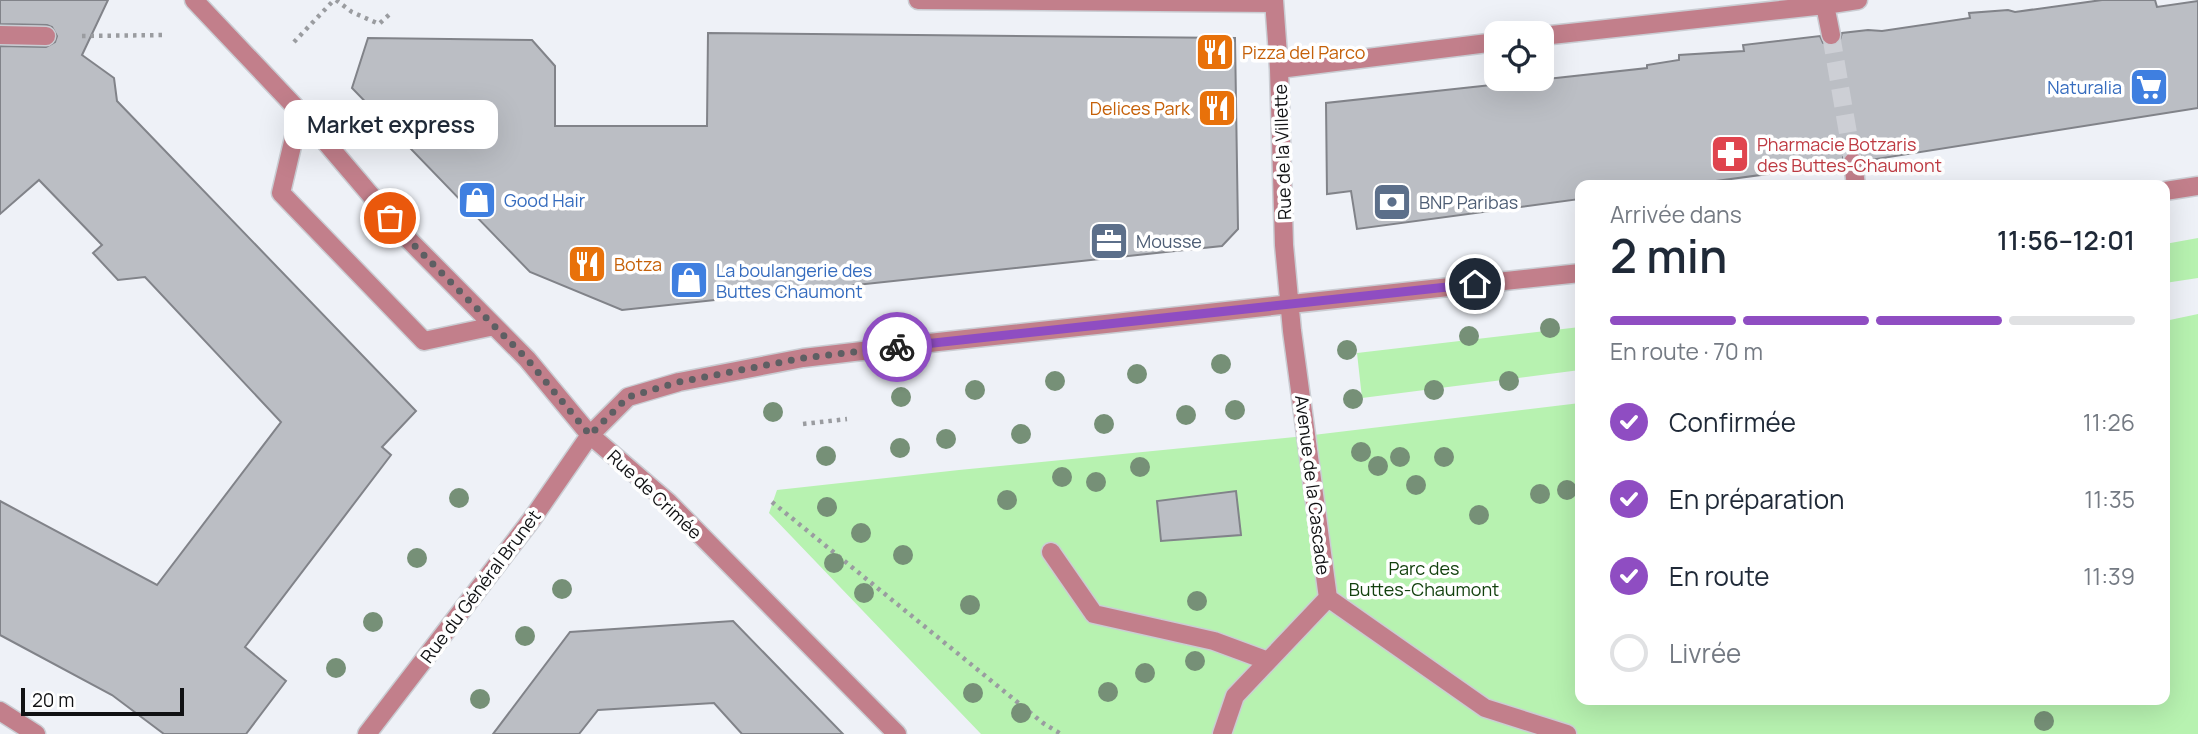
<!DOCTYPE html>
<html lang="fr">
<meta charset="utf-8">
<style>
body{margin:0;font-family:Manrope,sans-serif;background:#f2f2f3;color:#1f2937;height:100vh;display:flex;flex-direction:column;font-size:26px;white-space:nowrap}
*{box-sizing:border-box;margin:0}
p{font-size:23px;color:#747a83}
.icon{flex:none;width:38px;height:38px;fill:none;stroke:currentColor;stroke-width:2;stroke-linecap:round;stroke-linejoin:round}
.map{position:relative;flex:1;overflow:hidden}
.side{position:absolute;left:1575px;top:180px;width:595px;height:525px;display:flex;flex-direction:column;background:#fff;border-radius:14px;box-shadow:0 7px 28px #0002}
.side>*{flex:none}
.fabs{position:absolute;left:1484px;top:21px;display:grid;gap:14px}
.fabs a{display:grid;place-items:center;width:70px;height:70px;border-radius:14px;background:#fff;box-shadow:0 7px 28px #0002;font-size:35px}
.scale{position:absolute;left:21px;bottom:18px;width:163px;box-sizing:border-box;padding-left:7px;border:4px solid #101113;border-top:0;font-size:19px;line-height:24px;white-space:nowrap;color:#101113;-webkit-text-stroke:5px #fff;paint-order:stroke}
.pin{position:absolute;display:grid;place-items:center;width:60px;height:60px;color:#fff;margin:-30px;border:4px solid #fff;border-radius:50%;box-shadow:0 2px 7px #0007}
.courier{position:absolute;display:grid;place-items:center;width:70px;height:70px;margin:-35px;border:5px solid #8f4dc2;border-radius:50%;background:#fff;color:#222;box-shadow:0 2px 9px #0007}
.bubble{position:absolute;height:49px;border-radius:14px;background:#fff;box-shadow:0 7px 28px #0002;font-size:23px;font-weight:600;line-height:49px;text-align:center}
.headline em{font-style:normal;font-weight:600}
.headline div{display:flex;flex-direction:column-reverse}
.headline{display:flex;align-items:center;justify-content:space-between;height:119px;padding:0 35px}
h1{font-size:46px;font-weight:600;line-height:52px}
.bar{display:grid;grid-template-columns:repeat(4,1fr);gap:10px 7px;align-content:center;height:84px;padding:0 35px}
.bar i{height:9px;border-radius:5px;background:#e0e1e3}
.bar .selected{background:#8f4dc2}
.bar p{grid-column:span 4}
ol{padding:0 35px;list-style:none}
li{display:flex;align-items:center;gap:21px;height:77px}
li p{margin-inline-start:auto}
li .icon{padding:7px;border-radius:50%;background:#8f4dc2;color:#fff;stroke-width:4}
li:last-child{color:#747a83}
li i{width:38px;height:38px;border:4px solid #e0e1e3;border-radius:50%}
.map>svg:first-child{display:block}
</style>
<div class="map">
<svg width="2198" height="734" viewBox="0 0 2198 734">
<rect width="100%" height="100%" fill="#eef1f7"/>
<!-- green -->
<path fill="#b7f2b0" d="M 2198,238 L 2198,278 L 2165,283 L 2165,244 Z
M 2198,314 L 2198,734 L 981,734 L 769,513 L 777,490 L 959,470 L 1305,436 L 1580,403 L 1580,700 L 2165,700 L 2165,321 Z
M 1580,327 L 1580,370 L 1362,398 L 1357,353 Z"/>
<!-- building -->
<path fill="#bbbec4" stroke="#818389" stroke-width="2" d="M 0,0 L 108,0 L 82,55 L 114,78 L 117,101 L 416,411 L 382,447 L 391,455 L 245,647 L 286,681 L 246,734 L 164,734 L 112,695 L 0,635 L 0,501 L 157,585 L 281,422 L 145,277 L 118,280 L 93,253 L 102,245 L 39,180 L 0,214 L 0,46 L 46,47 L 55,42 L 57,36 L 52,27 L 47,25 L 0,24 Z
M 2102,0 L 2155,0 L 2157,7 L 2198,1 L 2198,108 L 1864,161 L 1858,152 L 1851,151 L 1843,157 L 1842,164 L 1679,186 L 1580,186 L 1580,199 L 1357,229 L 1351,191 L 1327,194 L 1326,103 L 1647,68 L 1647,65 L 1679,60 L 1679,55 L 1744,51 L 1743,45 L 1820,36 L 1823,43 L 1833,46 L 1839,43 L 1842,33 L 1868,30 L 1882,31 L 1970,18 L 1969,13 L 2008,10 L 2015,12 Z
M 708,33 L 1235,38 L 1238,229 L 1222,246 L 622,310 L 530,272 L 352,88 L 368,38 L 532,40 L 555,66 L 555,126 L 707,126 Z
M 1236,491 L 1241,535 L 1161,541 L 1157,501 Z
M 733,621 L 843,734 L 742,734 L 714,703 L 598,710 L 579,734 L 493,734 L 570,632 Z"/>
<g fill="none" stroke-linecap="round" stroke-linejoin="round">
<!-- minor-tunnel -->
<path stroke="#cdcfd5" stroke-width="18" stroke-dasharray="18 9" stroke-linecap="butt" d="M 1831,35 L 1853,162"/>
<!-- minor casing -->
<g stroke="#cacdd3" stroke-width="21">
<path id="minor" d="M 194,0 L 300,112 L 408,239 L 527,359 L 590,435 L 668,502 L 897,734
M 918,0 L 1274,3
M 1274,0 L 1279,69 L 1284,245 L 1292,331 L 1328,598 L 1485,708 L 1567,734
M 1825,5 L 1858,0
M 0,35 L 46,36
M 1542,36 L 1825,5 L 1831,35
M 1279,69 L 1496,42
M 300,112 L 281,193 L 424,341 L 494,326
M 1853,162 L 1856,186
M 2165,191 L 2198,186
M 1051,552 L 1094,614 L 1214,641 L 1268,661
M 0,711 L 36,734
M 367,734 L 532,519 L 590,435 L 628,397 L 679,382 L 803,358 L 938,342 L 1580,273
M 1222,734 L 1235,696 L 1328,598"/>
</g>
<!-- path -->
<path stroke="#9a9ca0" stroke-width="4.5" stroke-dasharray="3.5 5" stroke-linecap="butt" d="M 336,0 L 352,12 L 379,24 L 391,13
M 82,36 L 166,35
M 294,42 L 334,0
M 803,424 L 847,419
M 772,502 L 1043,723 L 1061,734"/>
<!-- minor -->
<use href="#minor" stroke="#c27f8b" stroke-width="18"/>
</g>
<!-- trees -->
<g fill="#769077">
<circle cx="1550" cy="328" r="10"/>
<circle cx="1469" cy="336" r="10"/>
<circle cx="1347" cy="350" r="10"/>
<circle cx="1221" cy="364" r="10"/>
<circle cx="1137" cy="374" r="10"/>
<circle cx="1055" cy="381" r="10"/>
<circle cx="1509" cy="381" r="10"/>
<circle cx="975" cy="390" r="10"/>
<circle cx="1434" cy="390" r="10"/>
<circle cx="901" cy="397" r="10"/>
<circle cx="1353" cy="399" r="10"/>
<circle cx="1235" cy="410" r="10"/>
<circle cx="773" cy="412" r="10"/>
<circle cx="1186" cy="415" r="10"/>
<circle cx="1104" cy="424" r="10"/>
<circle cx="1021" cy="434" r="10"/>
<circle cx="946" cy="439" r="10"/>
<circle cx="900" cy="448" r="10"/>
<circle cx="1361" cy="452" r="10"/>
<circle cx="826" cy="456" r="10"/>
<circle cx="1400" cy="457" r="10"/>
<circle cx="1444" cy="457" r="10"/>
<circle cx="1378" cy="466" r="10"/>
<circle cx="1140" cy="467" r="10"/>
<circle cx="1062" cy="477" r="10"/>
<circle cx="1096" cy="482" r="10"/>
<circle cx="1416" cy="485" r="10"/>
<circle cx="1567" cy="490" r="10"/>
<circle cx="1540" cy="494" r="10"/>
<circle cx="459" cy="498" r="10"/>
<circle cx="1007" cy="500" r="10"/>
<circle cx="827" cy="507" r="10"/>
<circle cx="1479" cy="515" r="10"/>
<circle cx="861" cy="533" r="10"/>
<circle cx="903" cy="555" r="10"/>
<circle cx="417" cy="558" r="10"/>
<circle cx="834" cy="563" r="10"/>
<circle cx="562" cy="589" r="10"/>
<circle cx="864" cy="593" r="10"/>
<circle cx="1197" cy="601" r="10"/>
<circle cx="970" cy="605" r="10"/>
<circle cx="373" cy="622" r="10"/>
<circle cx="525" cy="636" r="10"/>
<circle cx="1195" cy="661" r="10"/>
<circle cx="336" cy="668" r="10"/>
<circle cx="1145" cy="673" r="10"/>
<circle cx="1108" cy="692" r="10"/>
<circle cx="973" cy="693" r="10"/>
<circle cx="480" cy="699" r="10"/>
<circle cx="1021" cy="713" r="10"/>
<circle cx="2044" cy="721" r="10"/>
</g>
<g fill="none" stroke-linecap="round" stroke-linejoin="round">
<!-- done -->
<path stroke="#5e5f63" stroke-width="7" stroke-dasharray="0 12.6" d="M 390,218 L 408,239 L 527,359 L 590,435 L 628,397 L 679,382 L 803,358 L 897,347"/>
<!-- route -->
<path stroke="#8f4dc2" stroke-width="9" d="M 897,347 L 1475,284"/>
</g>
<!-- icons -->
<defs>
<g id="restaurant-square" transform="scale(2.0125)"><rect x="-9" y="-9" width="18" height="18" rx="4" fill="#e8710a" stroke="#fff"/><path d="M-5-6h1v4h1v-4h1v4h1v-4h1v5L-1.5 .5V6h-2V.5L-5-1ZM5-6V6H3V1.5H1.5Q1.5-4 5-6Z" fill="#fff"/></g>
<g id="supermarket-square" transform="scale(2.0125)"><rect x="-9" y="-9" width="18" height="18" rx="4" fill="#3f7fe0" stroke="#fff"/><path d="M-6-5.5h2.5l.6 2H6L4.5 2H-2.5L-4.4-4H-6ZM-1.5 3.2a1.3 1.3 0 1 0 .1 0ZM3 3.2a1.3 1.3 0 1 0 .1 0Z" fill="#fff"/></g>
<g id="pharmacy-square" transform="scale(2.0125)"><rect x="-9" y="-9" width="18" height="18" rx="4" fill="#e0444e" stroke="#fff"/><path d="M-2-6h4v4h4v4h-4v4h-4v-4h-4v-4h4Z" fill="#fff"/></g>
<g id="shop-square" transform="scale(2.0125)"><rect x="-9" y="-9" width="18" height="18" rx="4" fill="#3f7fe0" stroke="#fff"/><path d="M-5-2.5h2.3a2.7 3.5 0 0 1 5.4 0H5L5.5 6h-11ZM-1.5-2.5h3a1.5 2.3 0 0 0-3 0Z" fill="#fff"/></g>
<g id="bank-square" transform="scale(2.0125)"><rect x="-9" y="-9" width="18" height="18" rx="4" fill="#5c6f8a" stroke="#fff"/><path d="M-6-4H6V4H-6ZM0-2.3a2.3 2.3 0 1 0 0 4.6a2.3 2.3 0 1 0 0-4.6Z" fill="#fff"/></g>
<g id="office-square" transform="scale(2.0125)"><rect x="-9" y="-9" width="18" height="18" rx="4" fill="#5c6f8a" stroke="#fff"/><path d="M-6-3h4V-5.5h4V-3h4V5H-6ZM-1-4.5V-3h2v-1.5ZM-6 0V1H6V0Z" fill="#fff"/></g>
</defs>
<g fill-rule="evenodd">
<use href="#restaurant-square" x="1215" y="52"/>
<use href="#supermarket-square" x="2149" y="87"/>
<use href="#restaurant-square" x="1217" y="108"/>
<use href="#pharmacy-square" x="1730" y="154"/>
<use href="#shop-square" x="477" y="200"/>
<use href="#bank-square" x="1392" y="202"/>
<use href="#office-square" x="1109" y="241"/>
<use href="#restaurant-square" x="587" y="264"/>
<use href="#shop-square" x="689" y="280"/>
</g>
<g text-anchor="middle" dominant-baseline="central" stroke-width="7" stroke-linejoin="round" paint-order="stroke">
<!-- food labels -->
<g font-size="18" fill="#c56008" stroke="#fff" text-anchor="start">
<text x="1242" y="52">Pizza del Parco</text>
<text x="1190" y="108" text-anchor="end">Delices Park</text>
<text x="614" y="264">Botza</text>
</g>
<!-- shop labels -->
<g font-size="18" fill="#366cbe" stroke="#fff" text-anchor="start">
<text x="2122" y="87" text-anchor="end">Naturalia</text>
<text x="504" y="200">Good Hair</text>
<text x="716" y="270">La boulangerie des<tspan x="716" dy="21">Buttes Chaumont</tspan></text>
</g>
<!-- health labels -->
<g font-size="18" fill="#be3a42" stroke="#fff" text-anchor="start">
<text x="1757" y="144">Pharmacie Botzaris<tspan x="1757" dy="21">des Buttes-Chaumont</tspan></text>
</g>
<!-- street labels -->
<g font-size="18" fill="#101113" stroke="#fff">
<text transform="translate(1282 152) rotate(-92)">Rue de la Villette</text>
<text transform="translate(1313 485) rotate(83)">Avenue de la Cascade</text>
<text transform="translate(655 494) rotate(43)">Rue de Crimée</text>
<text transform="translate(480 586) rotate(-53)">Rue du Général Brunet</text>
</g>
<!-- service labels -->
<g font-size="18" fill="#4e5e75" stroke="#fff" text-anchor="start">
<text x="1419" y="202">BNP Paribas</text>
<text x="1136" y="241">Mousse</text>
</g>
<!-- park labels -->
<g font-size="18" fill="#13410e" stroke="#fff">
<text x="1424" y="568">Parc des<tspan x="1424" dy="21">Buttes-Chaumont</tspan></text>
</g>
</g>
</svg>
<div class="fabs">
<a><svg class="icon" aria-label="locate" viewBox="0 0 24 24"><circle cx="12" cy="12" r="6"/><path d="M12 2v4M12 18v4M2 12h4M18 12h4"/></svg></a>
</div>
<div class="scale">20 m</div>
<div class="pin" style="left:390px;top:218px;background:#ea580c"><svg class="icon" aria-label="bag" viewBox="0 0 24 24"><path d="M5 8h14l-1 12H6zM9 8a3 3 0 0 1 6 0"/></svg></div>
<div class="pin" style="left:1475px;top:284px;background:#1f2937"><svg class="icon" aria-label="home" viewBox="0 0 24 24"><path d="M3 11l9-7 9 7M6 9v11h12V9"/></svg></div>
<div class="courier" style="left:897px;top:347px"><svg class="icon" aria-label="bike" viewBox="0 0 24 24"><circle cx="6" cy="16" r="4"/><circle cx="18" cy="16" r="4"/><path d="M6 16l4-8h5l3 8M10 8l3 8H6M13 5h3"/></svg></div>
<div class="bubble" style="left:284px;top:100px;width:214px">Market express</div>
<section class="side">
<div class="headline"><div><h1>2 min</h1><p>Arrivée dans</p></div><em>11:56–12:01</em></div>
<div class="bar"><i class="selected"></i><i class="selected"></i><i class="selected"></i><i></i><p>En route · 70 m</p></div>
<ol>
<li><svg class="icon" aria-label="check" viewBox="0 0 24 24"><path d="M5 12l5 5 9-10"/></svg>Confirmée<p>11:26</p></li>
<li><svg class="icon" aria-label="check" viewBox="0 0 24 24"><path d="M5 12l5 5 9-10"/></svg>En préparation<p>11:35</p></li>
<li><svg class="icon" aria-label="check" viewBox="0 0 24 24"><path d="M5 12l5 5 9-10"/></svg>En route<p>11:39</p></li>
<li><i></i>Livrée</li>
</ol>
</section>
</div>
